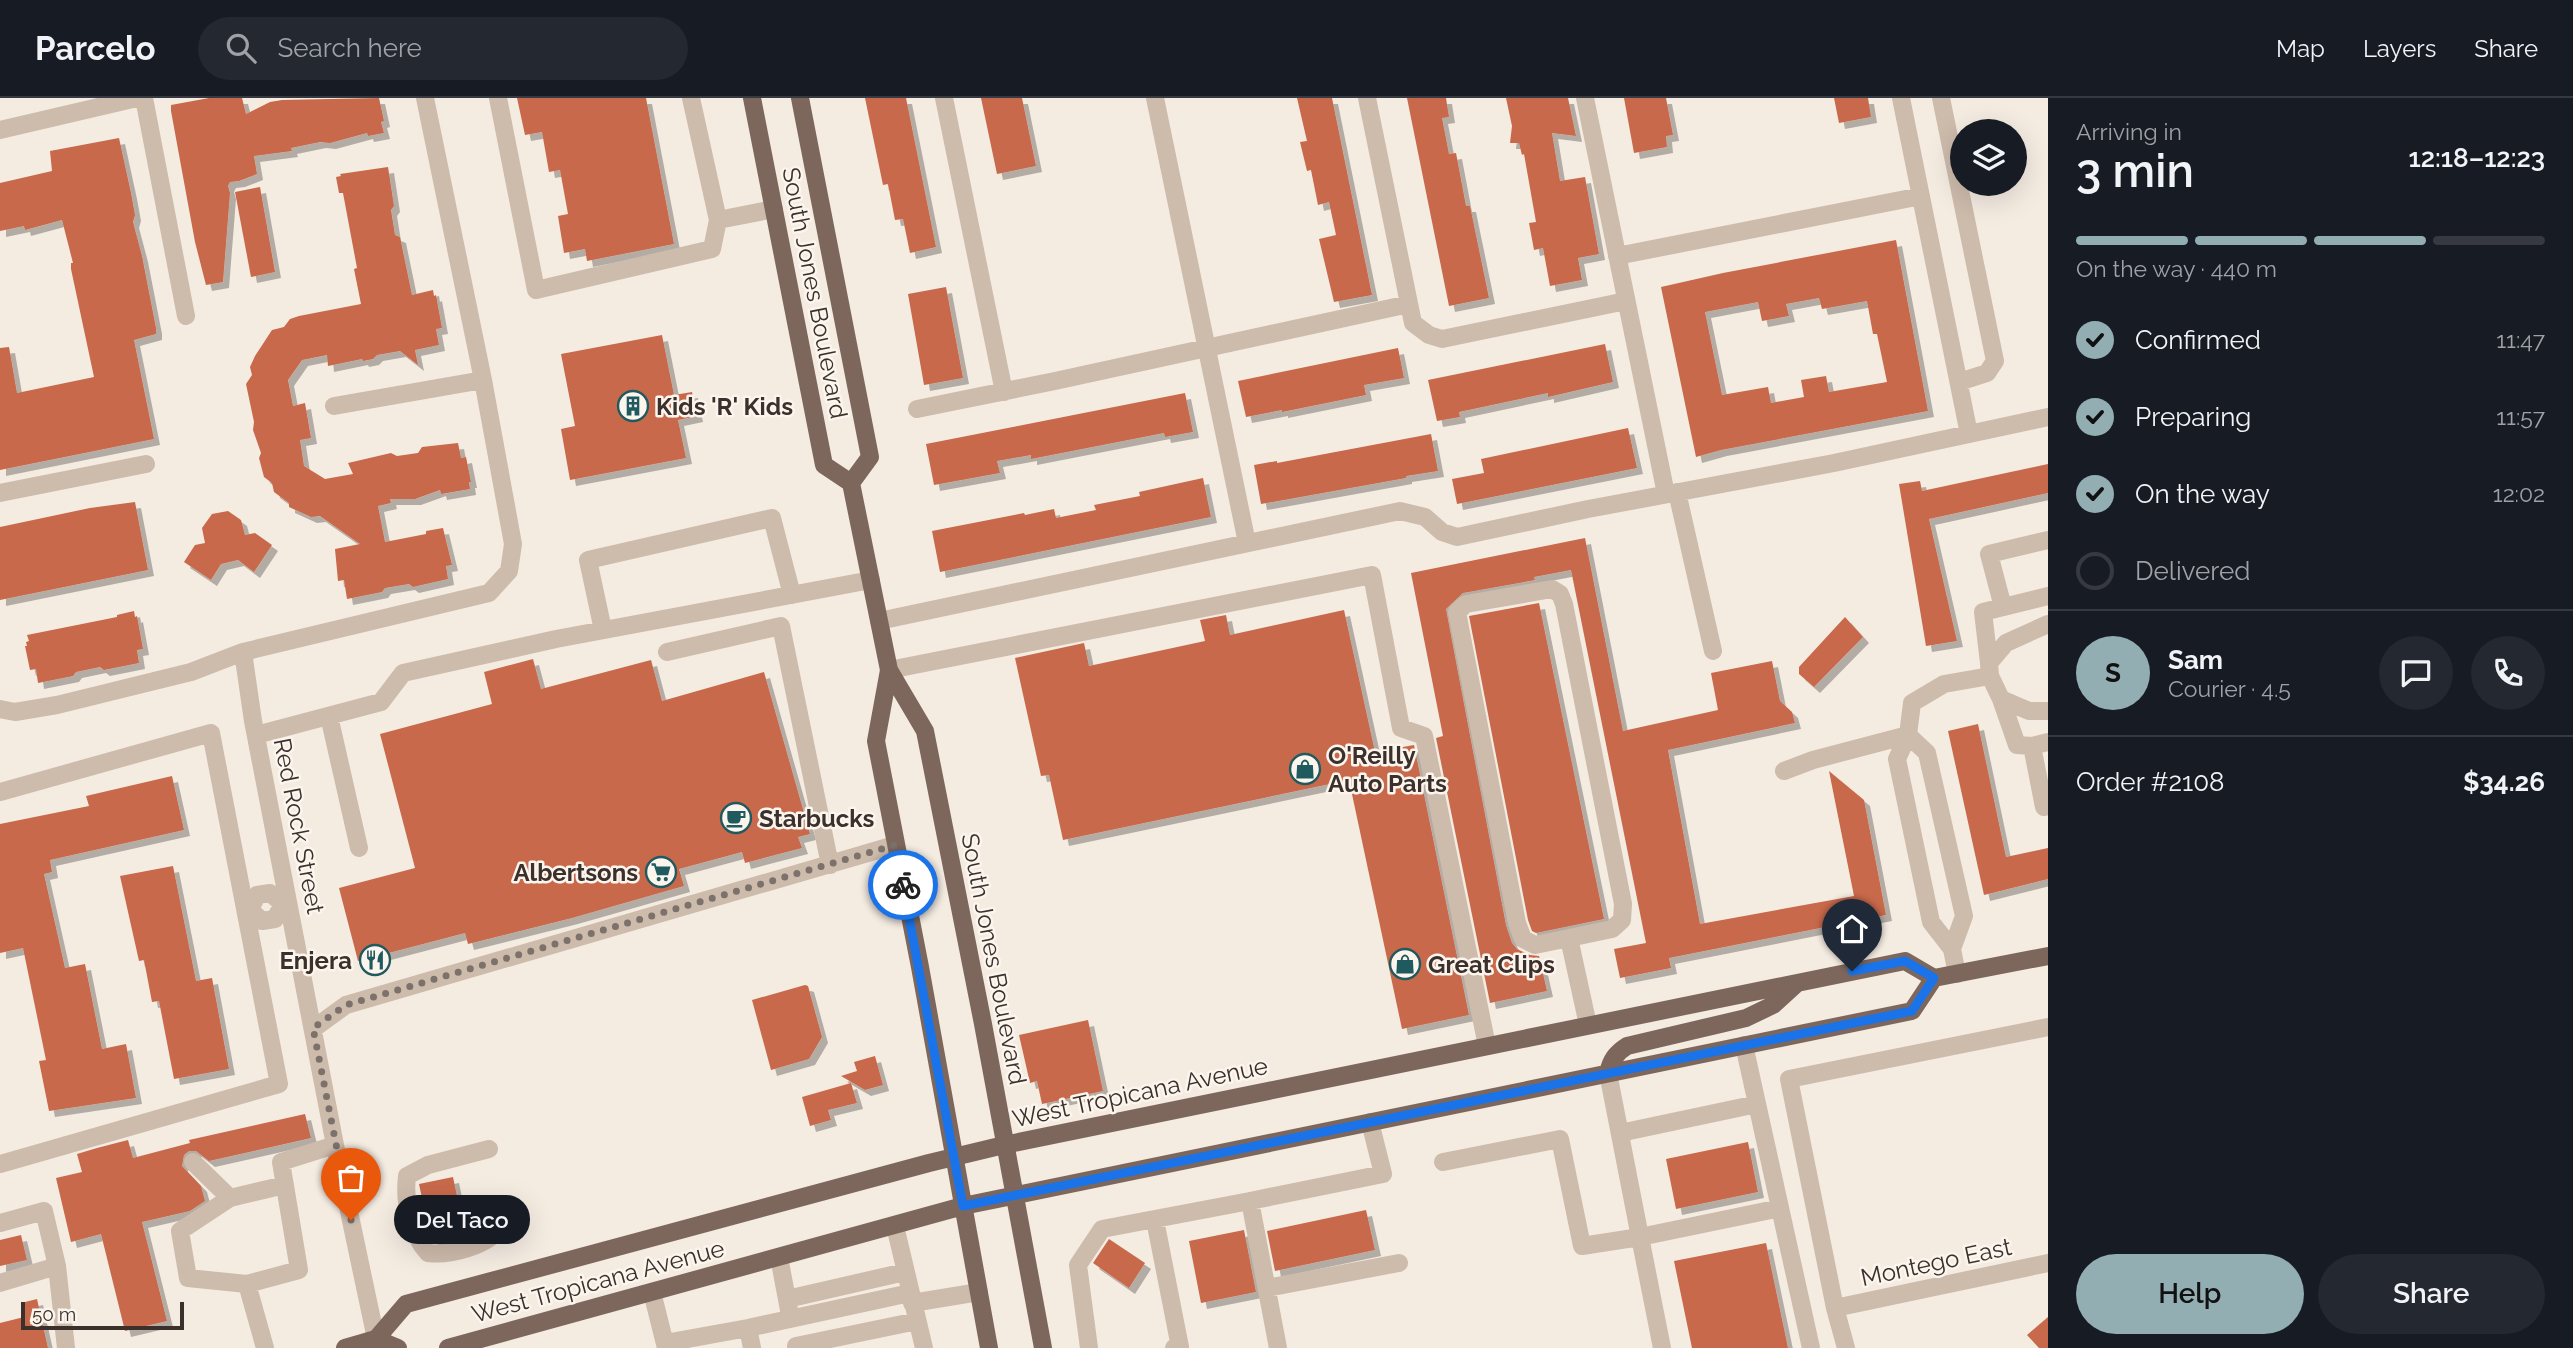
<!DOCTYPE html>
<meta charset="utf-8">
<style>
body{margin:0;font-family:Raleway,sans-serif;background:#242831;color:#f1f3f6;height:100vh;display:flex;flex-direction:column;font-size:26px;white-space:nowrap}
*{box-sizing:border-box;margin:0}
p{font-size:23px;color:#9ea1a6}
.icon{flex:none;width:38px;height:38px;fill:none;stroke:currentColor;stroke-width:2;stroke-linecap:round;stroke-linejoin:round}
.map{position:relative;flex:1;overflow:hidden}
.drawer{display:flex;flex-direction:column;background:#171b24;width:525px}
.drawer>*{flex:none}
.fabs{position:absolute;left:1950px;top:21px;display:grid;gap:14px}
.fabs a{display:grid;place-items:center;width:77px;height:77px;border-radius:50%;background:#171b24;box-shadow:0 7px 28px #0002;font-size:35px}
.scale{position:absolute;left:21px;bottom:18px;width:163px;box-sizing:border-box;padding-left:7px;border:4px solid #3b302b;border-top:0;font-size:19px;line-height:24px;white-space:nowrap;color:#3b302b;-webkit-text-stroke:5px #fbf5ee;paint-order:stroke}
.pin{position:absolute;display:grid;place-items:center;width:60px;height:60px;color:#fff;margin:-72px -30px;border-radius:50% 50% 50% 0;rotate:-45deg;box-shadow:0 0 7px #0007}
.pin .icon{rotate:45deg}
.courier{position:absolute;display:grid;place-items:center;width:70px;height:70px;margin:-35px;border:5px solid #1a73e8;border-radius:50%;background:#fff;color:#222;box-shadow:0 2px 9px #0007}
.bubble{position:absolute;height:49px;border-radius:24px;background:#171b24;box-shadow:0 7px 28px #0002;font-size:23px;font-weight:600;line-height:49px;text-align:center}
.head em{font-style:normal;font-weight:600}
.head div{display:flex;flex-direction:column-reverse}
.head{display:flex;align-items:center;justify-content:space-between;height:119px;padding:0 28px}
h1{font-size:46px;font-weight:600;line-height:52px}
.bar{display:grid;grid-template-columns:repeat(4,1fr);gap:10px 7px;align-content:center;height:84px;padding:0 28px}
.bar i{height:9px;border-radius:5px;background:#363941}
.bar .selected{background:#92aeb2}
.bar p{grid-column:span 4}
.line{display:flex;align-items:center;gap:18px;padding:0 28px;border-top:2px solid #363941}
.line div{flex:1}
.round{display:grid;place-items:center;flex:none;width:74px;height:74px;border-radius:37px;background:#242831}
ol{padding:0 28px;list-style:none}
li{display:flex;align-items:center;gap:21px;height:77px}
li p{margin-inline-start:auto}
li .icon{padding:7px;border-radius:50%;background:#92aeb2;color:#111;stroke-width:4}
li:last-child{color:#9ea1a6}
li i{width:38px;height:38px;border:4px solid #363941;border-radius:50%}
.action{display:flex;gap:14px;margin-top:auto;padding:14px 28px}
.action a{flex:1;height:80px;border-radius:42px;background:#92aeb2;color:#111;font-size:28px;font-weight:600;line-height:80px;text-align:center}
.action a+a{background:#242831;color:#f1f3f6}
header{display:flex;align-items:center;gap:42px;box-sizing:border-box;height:98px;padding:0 35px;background:#171b24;border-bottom:2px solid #363941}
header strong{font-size:33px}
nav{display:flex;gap:38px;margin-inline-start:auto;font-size:24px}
.search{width:490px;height:63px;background:#242831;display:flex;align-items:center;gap:18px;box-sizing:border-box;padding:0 24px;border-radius:38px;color:#9ea1a6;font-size:26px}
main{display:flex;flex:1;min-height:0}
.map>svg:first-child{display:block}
</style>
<header>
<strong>Parcelo</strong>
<div class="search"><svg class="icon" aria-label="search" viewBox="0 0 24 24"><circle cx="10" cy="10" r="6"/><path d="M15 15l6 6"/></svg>Search here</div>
<nav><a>Map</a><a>Layers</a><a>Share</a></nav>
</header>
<main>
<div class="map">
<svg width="2048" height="1250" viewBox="0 0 2048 1250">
<defs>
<filter id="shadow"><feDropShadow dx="6" dy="6" stdDeviation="0" flood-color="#0004"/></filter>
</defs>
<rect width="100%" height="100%" fill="#f4ebe1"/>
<!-- building -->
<path fill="#c8694b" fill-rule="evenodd" filter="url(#shadow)" d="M 209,0 L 242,0 L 246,16 L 270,4 L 282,2 L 379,0 L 384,23 L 381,24 L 384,35 L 368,38 L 367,35 L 330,45 L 320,44 L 291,50 L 292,53 L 254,58 L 257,76 L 239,83 L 230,84 L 228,88 L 230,95 L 223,184 L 206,187 L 195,144 L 171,13 L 171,7 Z
M 517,0 L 646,0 L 674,146 L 587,163 L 585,151 L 564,155 L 558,118 L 568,116 L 560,72 L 549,74 L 542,34 L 525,37 Z
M 865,0 L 906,0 L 936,149 L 910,155 L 903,121 L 895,122 L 888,86 L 883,87 Z
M 981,0 L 1022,0 L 1036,68 L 997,76 Z
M 1297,0 L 1332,0 L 1372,197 L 1334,204 L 1319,141 L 1336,137 L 1329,104 L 1318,107 L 1311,72 L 1307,73 L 1300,44 L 1307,43 Z
M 1407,0 L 1446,0 L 1449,19 L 1442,20 L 1449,56 L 1456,55 L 1466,108 L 1470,108 L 1489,200 L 1449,208 Z
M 1506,0 L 1568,0 L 1576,38 L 1552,35 L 1560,83 L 1585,79 L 1599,156 L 1578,160 L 1582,182 L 1550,188 L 1543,150 L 1534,152 L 1529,125 L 1536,124 L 1524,56 L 1522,57 L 1519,45 L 1510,45 L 1512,28 Z
M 1624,0 L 1666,0 L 1673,37 L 1666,38 L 1667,49 L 1634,55 Z
M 1834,0 L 1868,0 L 1871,19 L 1839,25 Z
M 119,40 L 131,95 L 135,117 L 133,124 L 142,158 L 156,230 L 156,236 L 134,242 L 154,341 L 0,372 L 0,250 L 9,249 L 17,295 L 94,279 L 71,171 L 71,165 L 73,165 L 62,122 L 25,132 L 24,128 L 0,133 L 0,85 L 52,73 L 50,53 Z
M 388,69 L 394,108 L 391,112 L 395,137 L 400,139 L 412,197 L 433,192 L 434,198 L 436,197 L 442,230 L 436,231 L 439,247 L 415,252 L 418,267 L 400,253 L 377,257 L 373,261 L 363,263 L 362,261 L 328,268 L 327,257 L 302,262 L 288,282 L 293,308 L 305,305 L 311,340 L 300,342 L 304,368 L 325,381 L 353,376 L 348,365 L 391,355 L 397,358 L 418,355 L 422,349 L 458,345 L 461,360 L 466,359 L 471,384 L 469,384 L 470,391 L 441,396 L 440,392 L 415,401 L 390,401 L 391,405 L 378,408 L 385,444 L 426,436 L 426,433 L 443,430 L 452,467 L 446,468 L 448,481 L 413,489 L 409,486 L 385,490 L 382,494 L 347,501 L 344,482 L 338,483 L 335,451 L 360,446 L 320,418 L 311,419 L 289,409 L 289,405 L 274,394 L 272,385 L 264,379 L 259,360 L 261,355 L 253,332 L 254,324 L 246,286 L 252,277 L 250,269 L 255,258 L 272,232 L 284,229 L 290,221 L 299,218 L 361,206 L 354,171 L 357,170 L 343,95 L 339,95 L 336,79 L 341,78 L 340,76 Z
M 260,89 L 275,174 L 251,179 L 235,94 Z
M 1896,142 L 1928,313 L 1721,352 L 1696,359 L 1661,189 L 1723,175 ZM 1819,200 L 1822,211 L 1867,203 L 1873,236 L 1877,236 L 1887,284 L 1829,294 L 1826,278 L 1801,282 L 1804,299 L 1771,305 L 1768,289 L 1722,297 L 1705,214 L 1758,204 L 1762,223 L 1789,218 L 1786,206 Z
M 946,189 L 963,280 L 924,287 L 908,196 Z
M 662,237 L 674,297 L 692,294 L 697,318 L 678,322 L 686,360 L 570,382 L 561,331 L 575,328 L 561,256 Z
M 1605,246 L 1613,284 L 1548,299 L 1548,295 L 1459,314 L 1460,319 L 1437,323 L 1428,282 Z
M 1398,250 L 1404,280 L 1364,287 L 1366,297 L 1282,314 L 1282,312 L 1246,319 L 1238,283 Z
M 1185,295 L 1193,334 L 1165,339 L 1164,335 L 1031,361 L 1031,357 L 997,363 L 1000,375 L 934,387 L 926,346 Z
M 1628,330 L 1637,370 L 1457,406 L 1452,381 L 1484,375 L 1481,361 Z
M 1431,336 L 1438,373 L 1406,378 L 1406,380 L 1261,406 L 1254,367 L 1277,363 L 1277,365 Z
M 2048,366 L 2048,395 L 1929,421 L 1957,543 L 1926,548 L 1899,386 L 1920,383 L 1922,393 Z
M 1203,380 L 1211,419 L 940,474 L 932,433 L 1024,415 L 1025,417 L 1054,411 L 1056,420 L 1096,412 L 1094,407 L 1140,398 L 1139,394 Z
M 135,404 L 148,472 L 0,502 L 0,429 L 90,410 Z
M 228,413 L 241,422 L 245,437 L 255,435 L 272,447 L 254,474 L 238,462 L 221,466 L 211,482 L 184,464 L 195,447 L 205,445 L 202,430 L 212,416 Z
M 1585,440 L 1623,633 L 1718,612 L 1711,575 L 1772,563 L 1780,603 L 1792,614 L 1795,625 L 1668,652 L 1700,826 L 1854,798 L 1829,673 L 1864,702 L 1886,817 L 1669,860 L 1671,870 L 1620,880 L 1614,851 L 1646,845 L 1571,472 L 1534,479 L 1535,482 L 1463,495 L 1446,511 L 1506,827 L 1512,845 L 1517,851 L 1530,857 L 1539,858 L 1547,893 L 1490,905 L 1436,640 L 1443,638 L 1411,475 Z
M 1539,505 L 1604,821 L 1536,835 L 1532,833 L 1528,822 L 1469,518 Z
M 1344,512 L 1375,654 L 1414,647 L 1469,917 L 1402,931 L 1349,682 L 1063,742 L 1049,677 L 1041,678 L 1015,560 L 1084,545 L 1089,568 L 1205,543 L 1200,522 L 1226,517 L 1230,537 Z
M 134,513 L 135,519 L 137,518 L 143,551 L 137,552 L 139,565 L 104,572 L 100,569 L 76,574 L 73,578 L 38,585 L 36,571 L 30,572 L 25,548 L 27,548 L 26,544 L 29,543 L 27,537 L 117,519 L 117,517 Z
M 1845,519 L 1863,539 L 1814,589 L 1799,576 L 1799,569 Z
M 533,561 L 541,591 L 651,562 L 662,603 L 764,574 L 810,736 L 798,739 L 802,750 L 745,765 L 742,754 L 679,771 L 684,788 L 572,820 L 468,846 L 465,835 L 358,863 L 339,790 L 415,770 L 380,636 L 492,606 L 484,574 Z
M 1978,626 L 2006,759 L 2048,750 L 2048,781 L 1984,797 L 1948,633 Z
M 172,678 L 184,732 L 50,762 L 52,774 L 44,776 L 65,870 L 85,866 L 102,951 L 126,946 L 136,1000 L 49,1013 L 39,963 L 46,962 L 23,850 L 0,855 L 0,726 L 89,708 L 86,698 Z
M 173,768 L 196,883 L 212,880 L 229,971 L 174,981 L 159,903 L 152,904 L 144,862 L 139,863 L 120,778 Z
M 805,887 L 808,888 L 822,939 L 809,961 L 771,972 L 752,902 Z
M 1088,922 L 1103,993 L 1042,1006 L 1037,983 L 1030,985 L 1019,937 Z
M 875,958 L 883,987 L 865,992 L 841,978 L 857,973 L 854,964 Z
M 851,985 L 857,1005 L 828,1012 L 831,1022 L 810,1028 L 802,999 Z
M 305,1016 L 311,1040 L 209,1063 L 196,1053 L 189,1053 L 184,1057 L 182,1068 L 201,1088 L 205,1103 L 190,1113 L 142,1124 L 167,1223 L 125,1233 L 101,1136 L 71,1144 L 56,1080 L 82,1074 L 77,1056 L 97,1050 L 128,1042 L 133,1060 L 190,1045 L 189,1042 Z
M 1748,1044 L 1758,1094 L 1676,1111 L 1666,1061 Z
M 453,1079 L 465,1136 L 433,1143 L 430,1138 L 419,1086 Z
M 1366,1112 L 1375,1152 L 1275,1173 L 1267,1133 Z
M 1244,1132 L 1256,1194 L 1201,1205 L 1189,1143 Z
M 21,1137 L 27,1162 L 0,1168 L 0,1142 Z
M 1109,1141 L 1145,1165 L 1129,1190 L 1093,1165 Z
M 1766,1145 L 1788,1250 L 1692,1250 L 1674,1163 Z
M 37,1201 L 48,1250 L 0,1250 L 0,1225 L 24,1219 L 21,1205 Z
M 2048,1219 L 2048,1250 L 2039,1250 L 2027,1237 Z"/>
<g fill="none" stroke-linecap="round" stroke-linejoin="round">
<!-- minor -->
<path stroke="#cdbbac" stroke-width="18" d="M 144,0 L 186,218
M 498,0 L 536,192 L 712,151 L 718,122 L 691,0
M 944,0 L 1004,294
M 1155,0 L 1247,445
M 1367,0 L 1413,225 L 1429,237 L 1442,241 L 1626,203
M 1585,0 L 1666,396
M 1901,0 L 1969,336
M 1941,0 L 1995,263 L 1987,275 L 1959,284
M 0,32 L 137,0
M 718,122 L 774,111
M 1617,158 L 1921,98
M 334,308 L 483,282
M 917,311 L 1055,283 L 1409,206
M 1677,394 L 1713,553
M 0,395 L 146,366
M 1552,491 L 1560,496 L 1564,506 L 1623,806 L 1622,822 L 1612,831 L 1569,840 L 1535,847 L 1523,841 L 1517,825 L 1457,514 L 1466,506 Z
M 2003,509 L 1989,456 L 2048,442
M 879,523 L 1400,413 L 1425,419 L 1442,434 L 1457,439 L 1588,411 L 1834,365 L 2048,319
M 2048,526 L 2006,545 L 1989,565 L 1990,578 L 2001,601 L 2029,613 L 2048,613
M 603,532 L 588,462 L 772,420 L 792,497
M 243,554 L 253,623 L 335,1047 L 376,1241
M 667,554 L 781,528 L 830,767
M 1989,565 L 1983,514 L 2048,498
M 889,572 L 1372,477 L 1401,630 L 1424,638 L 1487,948
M 2001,601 L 2017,647 L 2032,648 L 2048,644
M 0,611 L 15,614 L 57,607 L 191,574 L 243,554 L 489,495 L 509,473 L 513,446 L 483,282 L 425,0
M 329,618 L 359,750
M 256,637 L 381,604 L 403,575 L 556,541 L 871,482
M 1908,637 L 1927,655 L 1964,818 L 1952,851
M 2032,648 L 2044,709 L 2048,708
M 1784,673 L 1813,662 L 1908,637
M 0,694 L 211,635 L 279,986 L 0,1066
M 270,795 L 283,806 L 275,821 L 262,823 L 250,812 L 257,797 Z
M 1569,840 L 1588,927
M 1957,876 L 1952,851 L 1931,824 L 1897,661 L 1908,637 L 1912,605 L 1944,586 L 1990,578
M 313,931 L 346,907 L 895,747
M 1744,947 L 1811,1250
M 1620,1035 L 1757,1006
M 489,1051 L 428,1067 L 407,1078 C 404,1104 410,1135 428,1155 C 450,1158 488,1148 501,1129 C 504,1124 504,1118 505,1112
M 193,1064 L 230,1100 L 285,1087
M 1443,1064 L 1560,1041 L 1582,1148 L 1640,1139 L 1608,975
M 230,1100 L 180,1133 L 188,1180 L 247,1186
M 1155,1122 L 1180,1249 L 1174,1250
M 0,1125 L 44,1113 L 57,1168 L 66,1250
M 895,1128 L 924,1250
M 779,1159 L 789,1212
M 0,1185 L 57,1168
M 1267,1190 L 1399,1165
M 652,1194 L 666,1250
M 787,1201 L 905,1174
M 912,1205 L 979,1194
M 1835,1210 L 2048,1165
M 748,1230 L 752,1250
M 665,1245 L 748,1230 L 910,1195
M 796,1248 L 917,1223
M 265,1250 L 247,1186 L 299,1172 L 281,1064 L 335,1047
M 1089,1250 L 1078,1167 L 1102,1131 L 1250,1103
M 1278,1250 L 1250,1103 L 1383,1076 L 1370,1024
M 1662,1250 L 1640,1139 L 1780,1110
M 1846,1250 L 1835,1210 L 1789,981 L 2048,929"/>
<!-- major -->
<path stroke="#7d675c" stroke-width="18" d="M 752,0 L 824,367 L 851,385 L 889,572 L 925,633 L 983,926 L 1043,1250
M 800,0 L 870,359 L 851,385
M 889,572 L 876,643 L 920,869 L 989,1250
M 1608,975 C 1611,962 1616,955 1627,948 L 1746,920 L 1773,907 L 1796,886
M 376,1241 L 398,1250
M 345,1250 L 376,1241 L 406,1206 L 929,1065 L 1004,1047 L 1905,863 L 1934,880 L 2048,858
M 448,1250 L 963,1108 L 1912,913 L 1934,880"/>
</g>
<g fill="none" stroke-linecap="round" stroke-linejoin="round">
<!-- done -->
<path stroke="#7c716b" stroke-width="7" stroke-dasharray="0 12.6" d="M 351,1122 L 313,930 L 346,907 L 895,747 L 903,787"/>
<!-- route -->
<path stroke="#1a73e8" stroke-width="9" d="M 903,787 L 963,1108 L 1912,913 L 1934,880 L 1905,863 L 1852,873"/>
</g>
<!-- icons -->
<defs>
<g id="building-ring" transform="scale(1.575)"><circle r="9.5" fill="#fbf5ee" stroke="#1f5a5e" stroke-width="1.5"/><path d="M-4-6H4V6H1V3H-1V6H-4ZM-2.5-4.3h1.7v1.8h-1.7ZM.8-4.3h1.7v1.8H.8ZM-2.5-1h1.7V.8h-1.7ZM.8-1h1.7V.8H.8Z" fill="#1f5a5e"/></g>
<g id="shop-ring" transform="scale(1.575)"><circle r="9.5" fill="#fbf5ee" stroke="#1f5a5e" stroke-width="1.5"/><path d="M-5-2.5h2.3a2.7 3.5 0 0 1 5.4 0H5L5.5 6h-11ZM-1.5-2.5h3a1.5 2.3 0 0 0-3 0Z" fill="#1f5a5e"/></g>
<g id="cafe-ring" transform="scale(1.575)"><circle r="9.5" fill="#fbf5ee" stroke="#1f5a5e" stroke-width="1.5"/><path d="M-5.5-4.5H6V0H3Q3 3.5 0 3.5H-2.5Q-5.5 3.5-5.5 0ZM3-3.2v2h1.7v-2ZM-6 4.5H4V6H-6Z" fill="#1f5a5e"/></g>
<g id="supermarket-ring" transform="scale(1.575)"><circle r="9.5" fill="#fbf5ee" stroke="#1f5a5e" stroke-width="1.5"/><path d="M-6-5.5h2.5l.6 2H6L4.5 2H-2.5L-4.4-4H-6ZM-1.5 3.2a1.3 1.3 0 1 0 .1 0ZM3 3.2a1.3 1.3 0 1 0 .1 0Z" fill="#1f5a5e"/></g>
<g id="restaurant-ring" transform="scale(1.575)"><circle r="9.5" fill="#fbf5ee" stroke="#1f5a5e" stroke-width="1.5"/><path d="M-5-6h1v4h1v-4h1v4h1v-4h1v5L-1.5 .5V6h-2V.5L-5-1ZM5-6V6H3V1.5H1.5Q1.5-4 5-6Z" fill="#1f5a5e"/></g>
</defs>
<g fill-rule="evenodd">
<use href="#building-ring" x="633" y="308"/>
<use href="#shop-ring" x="1305" y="671"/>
<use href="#cafe-ring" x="736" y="720"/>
<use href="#supermarket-ring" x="661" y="774"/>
<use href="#restaurant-ring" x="375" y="862"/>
<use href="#shop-ring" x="1405" y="866"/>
</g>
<g text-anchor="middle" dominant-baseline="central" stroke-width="5" stroke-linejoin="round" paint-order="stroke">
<!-- street labels -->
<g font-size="24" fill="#3b302b" stroke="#fbf5ee">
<text transform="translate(815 195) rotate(79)">South Jones Boulevard</text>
<text transform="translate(299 728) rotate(79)">Red Rock Street</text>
<text transform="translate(994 861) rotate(79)">South Jones Boulevard</text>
<text transform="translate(1140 994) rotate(-12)">West Tropicana Avenue</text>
<text transform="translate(1936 1164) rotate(-12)">Montego East</text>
<text transform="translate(598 1183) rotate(-15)">West Tropicana Avenue</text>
</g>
<!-- poi labels -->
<g font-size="24" font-weight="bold" fill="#3b302b" stroke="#fbf5ee" text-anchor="start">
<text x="656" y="308">Kids 'R' Kids</text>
<text x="1328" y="657">O'Reilly<tspan x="1328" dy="28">Auto Parts</tspan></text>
<text x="759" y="720">Starbucks</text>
<text x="638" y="774" text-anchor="end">Albertsons</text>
<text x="352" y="862" text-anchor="end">Enjera</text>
<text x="1428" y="866">Great Clips</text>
</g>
</g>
</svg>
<div class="fabs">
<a><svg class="icon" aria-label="layers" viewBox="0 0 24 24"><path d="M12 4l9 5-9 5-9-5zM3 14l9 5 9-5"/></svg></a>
</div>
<div class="scale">50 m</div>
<div class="pin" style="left:351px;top:1122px;background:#ea580c"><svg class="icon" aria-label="bag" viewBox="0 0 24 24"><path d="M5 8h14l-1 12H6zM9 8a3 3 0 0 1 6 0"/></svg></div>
<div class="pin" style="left:1852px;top:873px;background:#1f2937"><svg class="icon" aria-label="home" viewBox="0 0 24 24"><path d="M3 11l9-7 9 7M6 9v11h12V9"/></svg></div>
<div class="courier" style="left:903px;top:787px"><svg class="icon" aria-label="bike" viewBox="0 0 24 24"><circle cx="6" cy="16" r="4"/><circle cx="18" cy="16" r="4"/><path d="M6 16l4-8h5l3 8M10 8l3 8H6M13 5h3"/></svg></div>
<div class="bubble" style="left:394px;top:1097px;width:136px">Del Taco</div>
</div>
<section class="drawer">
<div class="head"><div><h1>3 min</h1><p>Arriving in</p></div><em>12:18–12:23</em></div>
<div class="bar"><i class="selected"></i><i class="selected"></i><i class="selected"></i><i></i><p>On the way · 440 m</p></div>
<ol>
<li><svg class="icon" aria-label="check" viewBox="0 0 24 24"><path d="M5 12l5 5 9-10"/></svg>Confirmed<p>11:47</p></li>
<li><svg class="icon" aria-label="check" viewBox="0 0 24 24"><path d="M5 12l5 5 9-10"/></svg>Preparing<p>11:57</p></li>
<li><svg class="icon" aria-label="check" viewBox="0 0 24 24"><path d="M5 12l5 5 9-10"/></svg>On the way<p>12:02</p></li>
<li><i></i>Delivered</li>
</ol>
<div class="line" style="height:126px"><b class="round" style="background:#92aeb2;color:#111">S</b><div><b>Sam</b><p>Courier · 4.5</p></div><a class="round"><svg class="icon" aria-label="chat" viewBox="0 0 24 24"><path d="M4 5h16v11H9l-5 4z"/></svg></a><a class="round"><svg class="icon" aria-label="phone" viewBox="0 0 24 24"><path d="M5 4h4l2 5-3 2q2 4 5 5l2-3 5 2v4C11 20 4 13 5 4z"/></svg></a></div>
<div class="line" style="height:91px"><div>Order #2108</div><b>$34.26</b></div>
<div class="action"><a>Help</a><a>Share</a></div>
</section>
</main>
